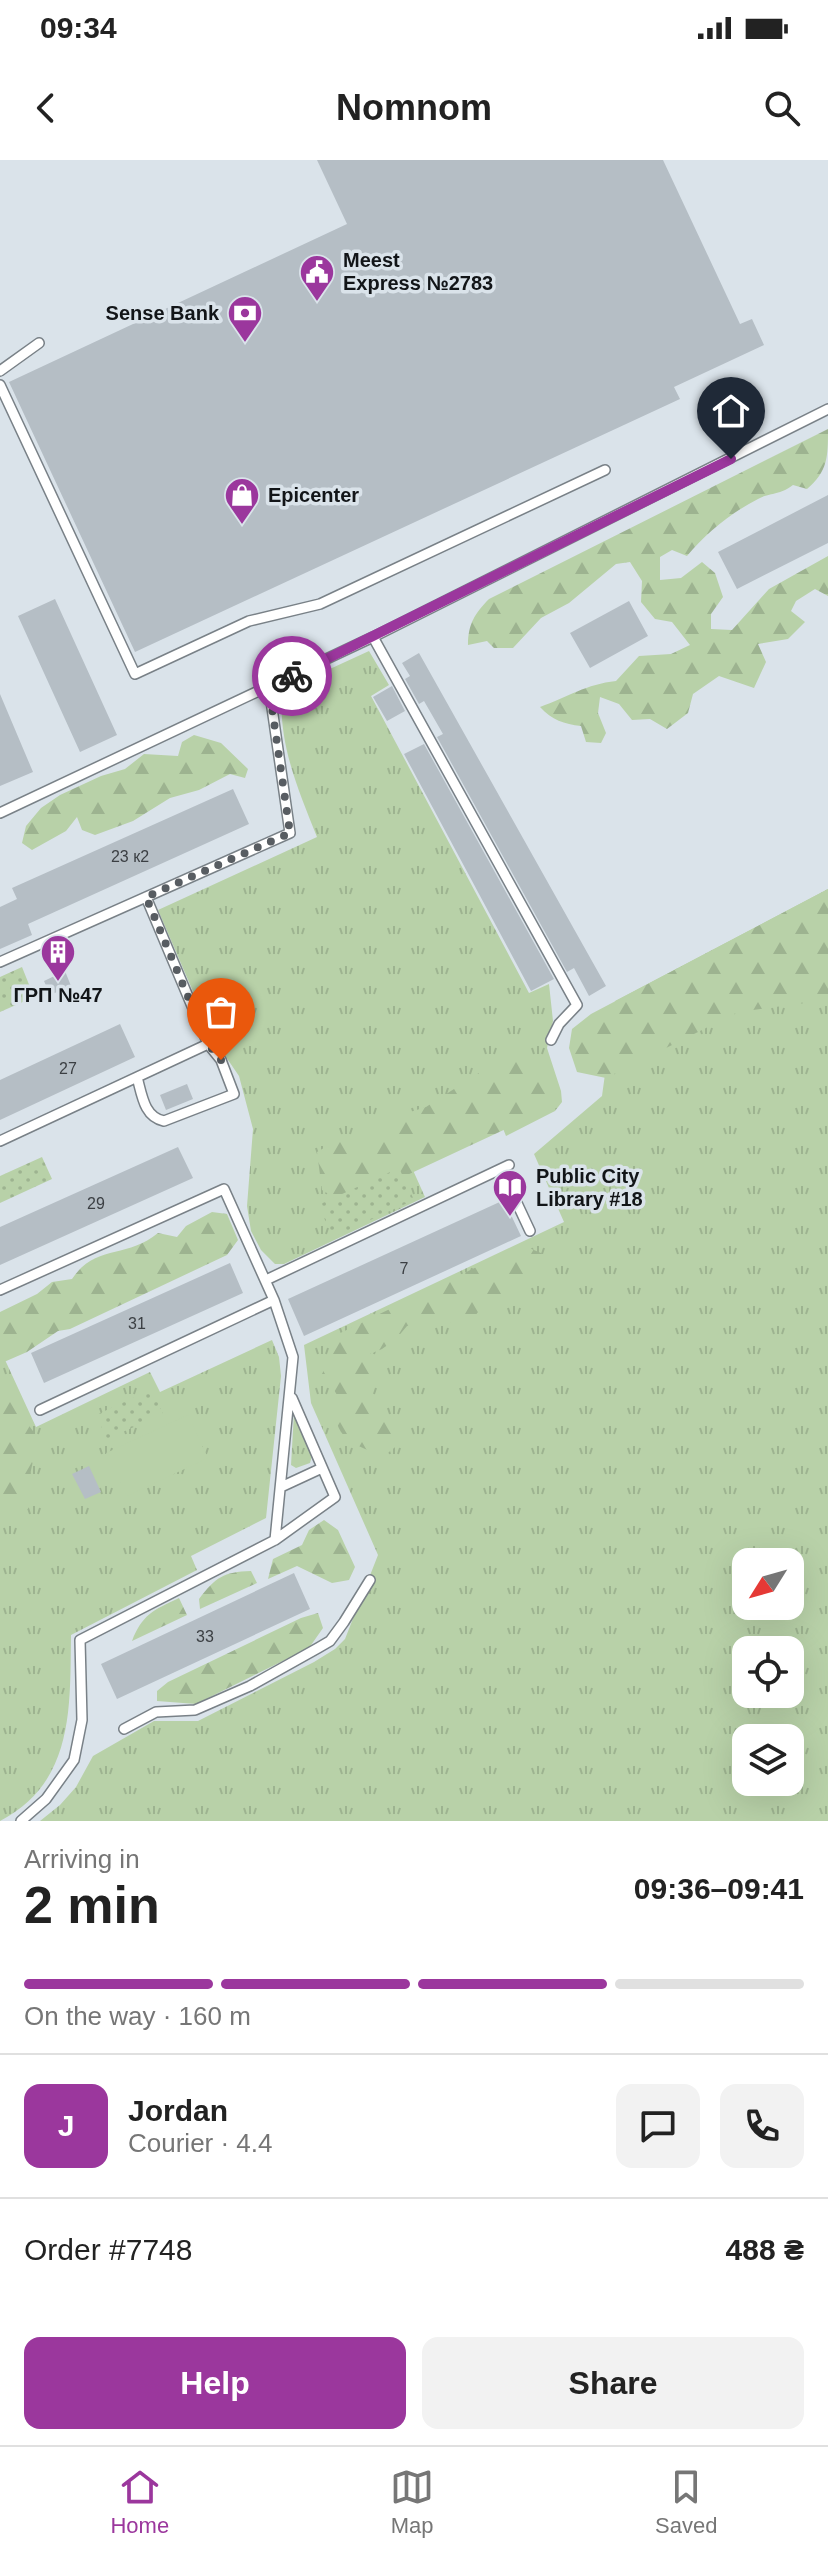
<!DOCTYPE html>
<meta charset="utf-8">
<style>
body{margin:0;font-family:Helvetica,sans-serif;background:#f2f2f2;color:#222;height:100vh;display:flex;flex-direction:column;font-size:30px;white-space:nowrap}
*{box-sizing:border-box;margin:0}
p{font-size:26px;color:#767676}
.icon{flex:none;width:44px;height:44px;fill:none;stroke:currentColor;stroke-width:2;stroke-linecap:round;stroke-linejoin:round}
.map{position:relative;height:1661px;overflow:hidden}
.side{display:flex;flex-direction:column;background:#fff;flex:1}
.side>*{flex:none}
.needle{width:52px;rotate:233deg}
.tools{position:absolute;left:732px;top:1388px;display:grid;gap:16px}
.tools a{display:grid;place-items:center;width:72px;height:72px;border-radius:16px;background:#fff;box-shadow:0 8px 32px #0002;font-size:40px}
.pin{position:absolute;display:grid;place-items:center;width:68px;height:68px;color:#fff;margin:-82px -34px;border-radius:50% 50% 50% 0;rotate:-45deg;box-shadow:0 0 8px #0007}
.pin .icon{rotate:45deg}
.courier{position:absolute;display:grid;place-items:center;width:80px;height:80px;margin:-40px;border:6px solid #9b379d;border-radius:50%;background:#fff;color:#222;box-shadow:0 2px 10px #0007}
.head em{font-style:normal;font-weight:700}
.head div{display:flex;flex-direction:column-reverse}
.head{display:flex;align-items:center;justify-content:space-between;height:136px;padding:0 24px}
h1{font-size:52px;font-weight:700;line-height:60px}
.bar{display:grid;grid-template-columns:repeat(4,1fr);gap:12px 8px;align-content:center;height:96px;padding:0 24px}
.bar i{height:10px;border-radius:6px;background:#e0e0e0}
.bar .current{background:#9b379d}
.bar p{grid-column:span 4}
.line{display:flex;align-items:center;gap:20px;padding:0 24px;border-top:2px solid #e0e0e0}
.line div{flex:1}
.round{display:grid;place-items:center;flex:none;width:84px;height:84px;border-radius:16px;background:#f2f2f2}
.primary-button{display:flex;gap:16px;margin-top:auto;padding:16px 24px}
.primary-button a{flex:1;height:92px;border-radius:16px;background:#9b379d;color:#fff;font-size:32px;font-weight:700;line-height:92px;text-align:center}
.primary-button a+a{background:#f2f2f2;color:#222}
.status{display:flex;justify-content:space-between;align-items:center;height:56px;padding:0 40px;background:#fff;direction:ltr}
.status svg{height:22px;fill:currentColor}
header{display:flex;justify-content:space-between;align-items:center;height:104px;padding:0 24px;background:#fff;font-size:36px;font-weight:700}
.tab-bar{display:flex;justify-content:space-around;align-items:center;height:112px;border-top:2px solid #e0e0e0;background:#fff;font-size:22px;color:#767676}
.tab-bar a{display:grid;justify-items:center;gap:4px}
.tab-bar .current{color:#9b379d}
.map>svg:first-child{display:block}
</style>
<div class="status"><b>09:34</b><svg viewBox="0 0 49 12"><path d="M0 12V9h3v3zM5 12V6h3v6zM10 12V3h3v9zM15 12V0h3v12zM26 1h20v11H26zM47 4h2v5h-2z"/></svg></div>
<header><svg class="icon" aria-label="back" viewBox="0 0 24 24"><path d="M15 5l-7 7 7 7"/></svg>Nomnom<svg class="icon" aria-label="search" viewBox="0 0 24 24"><circle cx="10" cy="10" r="6"/><path d="M15 15l6 6"/></svg></header>
<div class="map">
<svg width="828" height="1661" viewBox="0 0 828 1661">
<defs>
<pattern id="grass-tufts" width="24" height="20" patternUnits="userSpaceOnUse" patternTransform="scale(2)"><rect width="24" height="20" fill="#b8d1a8"/><path d="M3 7l-1-3M5 7V3M7 7l1-3M15 17l-1-3M17 17v-4M19 17l1-3" fill="none" stroke="#9db390"/></pattern>
<pattern id="forest-firs" width="22" height="20" patternUnits="userSpaceOnUse" patternTransform="scale(2)"><rect width="22" height="20" fill="#b8d1a8"/><path d="M5 1l3.5 6h-7zM16 11l3.5 6h-7z" fill="#9db390"/></pattern>
<pattern id="park-dots" width="8" height="8" patternUnits="userSpaceOnUse" patternTransform="scale(2)"><rect width="8" height="8" fill="#b8d1a8"/><path d="M2 2h.1M6 6h.1" fill="none" stroke="#9db390" stroke-width="1.8" stroke-linecap="round"/></pattern>
</defs>
<rect width="100%" height="100%" fill="#dae3ea"/>
<!-- grass -->
<path fill="url(#grass-tufts)" fill-rule="evenodd" d="M 369,491 L 389,525 L 371,536 L 529,833 L 549,824 L 553,861 L 547,888 L 561,931 L 562,942 L 555,951 L 506,976 L 502,966 L 412,1008 L 425,1037 L 284,1104 L 275,1104 L 261,1090 L 251,1071 L 247,1046 L 253,969 L 239,916 L 213,878 L 158,750 L 317,677 C 298,629 278,584 282,531 Z
M 828,729 L 828,1661 L 40,1661 L 60,1645 L 76,1627 L 93,1596 L 154,1561 L 198,1561 L 314,1502 L 335,1489 L 345,1479 L 378,1395 L 311,1243 L 304,1185 L 564,1062 L 534,994 L 602,936 L 615,841 ZM 746,1402 L 790,1402 L 790,1446 L 746,1446 ZM 746,1490 L 790,1490 L 790,1534 L 746,1534 ZM 746,1578 L 790,1578 L 790,1622 L 746,1622 Z
M 272,1180 L 279,1197 L 281,1216 L 266,1358 L 191,1396 L 197,1410 L 71,1475 C 70,1549 74,1622 0,1661 L 0,1189 L 36,1267 L 150,1212 L 160,1232 Z
M 294,1253 L 312,1296 L 310,1303 L 296,1308 L 291,1305 Z"/>
<!-- forest -->
<path fill="url(#forest-firs)" d="M 828,269 C 828,297 828,311 807,329 L 793,325 C 778,336 771,332 758,339 C 732,352 705,374 687,396 L 672,390 L 660,397 L 660,420 L 681,418 L 702,402 L 715,413 L 723,437 L 711,454 L 711,469 L 732,470 L 769,429 L 828,396 L 828,436 L 815,429 L 796,441 L 791,451 L 805,462 L 788,479 L 758,484 L 766,502 L 754,528 L 719,516 L 693,534 L 688,553 L 667,569 L 650,559 L 632,560 L 619,544 L 600,537 L 598,553 L 606,573 L 601,583 L 586,582 L 581,566 C 564,564 552,560 540,547 C 567,537 587,524 616,521 L 639,496 L 671,494 L 690,485 L 672,462 L 655,459 L 641,442 L 642,421 L 630,402 L 616,404 L 569,443 L 541,458 L 513,488 L 494,488 L 487,481 L 468,485 C 468,464 475,453 489,439 Z
M 194,575 L 221,583 L 248,609 L 245,618 L 230,614 L 199,630 L 170,638 L 133,661 L 95,675 L 82,670 L 77,657 L 66,671 L 32,690 L 22,683 L 26,666 L 41,648 L 60,635 L 101,616 L 125,609 L 144,594 L 178,596 L 182,582 Z
M 828,729 L 828,840 L 738,852 L 606,918 L 577,912 L 569,888 L 572,869 L 591,854 Z
M 524,894 L 541,906 L 552,927 L 545,944 L 525,960 L 345,1044 L 322,1030 L 317,992 L 344,976 L 381,975 L 394,957 L 426,947 L 496,902 Z
M 212,1052 L 227,1054 L 238,1080 L 227,1095 L 70,1169 L 58,1171 L 27,1192 L 4,1202 L 0,1214 L 19,1252 L 38,1278 L 28,1324 L 29,1348 L 15,1357 L 10,1353 L 0,1333 L 0,1152 L 37,1134 L 52,1122 L 72,1119 C 95,1084 127,1099 158,1073 L 177,1077 L 186,1066 Z
M 522,1085 L 548,1096 L 552,1111 L 537,1108 L 518,1123 L 509,1145 L 478,1152 L 469,1164 L 430,1160 L 407,1166 L 396,1179 L 382,1189 L 370,1194 L 379,1219 L 373,1230 L 371,1246 L 386,1254 L 399,1284 L 384,1296 C 350,1284 329,1276 337,1235 L 330,1223 L 321,1216 L 328,1202 L 330,1178 Z
M 324,1360 L 338,1370 L 355,1407 L 349,1420 L 332,1423 L 297,1406 L 268,1419 L 273,1399 L 302,1385 L 309,1370 Z
M 251,1411 L 257,1423 L 200,1449 L 199,1439 C 216,1417 223,1412 251,1411 Z
M 179,1438 L 187,1455 L 132,1481 C 142,1455 153,1450 179,1438 Z
M 318,1453 L 323,1468 L 309,1488 L 196,1544 L 157,1541 L 157,1531 L 168,1522 L 301,1458 Z"/>
<!-- park -->
<path fill="url(#park-dots)" d="M 22,807 L 34,837 L 0,852 L 0,817 Z
M 42,997 L 52,1019 L 0,1043 L 0,1016 Z
M 399,1008 L 414,1040 L 333,1077 L 318,1045 Z
M 152,1229 L 163,1254 L 107,1279 L 96,1255 Z"/>
<!-- pitch -->
<path fill="#b8d1a8" d="M 188,1255 L 208,1298 L 127,1336 L 106,1293 Z"/>
<!-- building -->
<path fill="#b5bec5" d="M 317,0 L 663,0 L 740,164 L 752,159 L 764,185 L 674,227 L 680,239 L 135,492 L 9,222 L 347,64 Z
M 828,335 L 828,383 L 737,429 L 718,392 Z
M 55,439 L 117,575 L 80,592 L 18,456 Z
M 629,441 L 648,476 L 590,508 L 570,473 Z
M 419,493 L 606,826 L 589,836 L 574,808 L 567,812 L 437,577 L 443,574 L 424,541 L 419,544 L 405,519 L 410,516 L 402,503 Z
M 392,526 L 405,551 L 387,561 L 373,537 Z
M 0,534 L 33,612 L 0,626 Z
M 424,584 L 554,819 L 531,831 L 404,594 Z
M 233,629 L 249,664 L 28,764 L 32,775 L 0,789 L 0,747 L 17,739 L 12,728 Z
M 65,811 L 71,826 L 50,835 L 44,821 Z
M 120,864 L 135,897 L 0,960 L 0,920 Z
M 187,924 L 193,939 L 166,950 L 160,935 Z
M 178,987 L 193,1018 L 0,1105 L 0,1067 Z
M 504,1040 L 521,1076 L 304,1176 L 288,1139 Z
M 230,1103 L 243,1133 L 44,1223 L 31,1193 Z
M 89,1306 L 101,1332 L 85,1339 L 72,1314 Z
M 294,1413 L 310,1449 L 117,1539 L 101,1504 Z"/>
<g fill="none" stroke-linecap="round" stroke-linejoin="round">
<!-- lane casing -->
<g stroke="#798187" stroke-width="12">
<path id="lane" d="M 0,211 L 39,183
M 0,225 L 135,514 L 249,461 L 320,444 L 605,310
M 373,477 L 577,845 L 559,864 L 551,880
M 0,653 L 373,477 L 828,249
M 0,802 L 290,673 L 269,527
M 137,917 C 142,935 144,957 164,961 L 234,934 L 221,900 L 208,884 L 146,737
M 0,981 L 208,884
M 501,1009 L 530,1071
M 266,1120 L 509,1005
M 0,1130 L 224,1029 L 274,1140 L 40,1250
M 281,1327 L 322,1308
M 275,1380 L 335,1337 L 292,1238
M 124,1569 L 156,1552 L 195,1550 L 250,1526 L 318,1488 L 330,1481 L 344,1462 L 370,1420
M 21,1661 L 46,1639 L 74,1600 L 82,1560 L 80,1480 L 275,1380 L 293,1197 L 274,1140"/>
</g>
<!-- lane -->
<use href="#lane" stroke="#fff" stroke-width="9"/>
</g>
<g fill="none" stroke-linecap="round" stroke-linejoin="round">
<!-- done -->
<path stroke="#585d62" stroke-width="8" stroke-dasharray="0 14.4" d="M 221,900 L 208,884 L 146,737 L 290,673 L 269,527 L 292,516"/>
<!-- route -->
<path stroke="#9b379d" stroke-width="10" d="M 292,516 L 731,299"/>
</g>
<!-- icons -->
<defs>
<g id="civic-pin" transform="scale(1.8)"><path d="M0 17L-7.5 6A9.5 9.5 0 1 1 7.5 6Z" fill="#9b379d" stroke="#dae3ea"/><path d="M-.6-6.5H3V-4.5H.6V-3L4-1V1h2V6H-6V1h2V-1L-.6-3ZM-1.2 2.5V6h2.4V2.5Z" fill="#fff"/></g>
<g id="bank-pin" transform="scale(1.8)"><path d="M0 17L-7.5 6A9.5 9.5 0 1 1 7.5 6Z" fill="#9b379d" stroke="#dae3ea"/><path d="M-6-4H6V4H-6ZM0-2.3a2.3 2.3 0 1 0 0 4.6a2.3 2.3 0 1 0 0-4.6Z" fill="#fff"/></g>
<g id="shop-pin" transform="scale(1.8)"><path d="M0 17L-7.5 6A9.5 9.5 0 1 1 7.5 6Z" fill="#9b379d" stroke="#dae3ea"/><path d="M-5-2.5h2.3a2.7 3.5 0 0 1 5.4 0H5L5.5 6h-11ZM-1.5-2.5h3a1.5 2.3 0 0 0-3 0Z" fill="#fff"/></g>
<g id="building-pin" transform="scale(1.8)"><path d="M0 17L-7.5 6A9.5 9.5 0 1 1 7.5 6Z" fill="#9b379d" stroke="#dae3ea"/><path d="M-4-6H4V6H1V3H-1V6H-4ZM-2.5-4.3h1.7v1.8h-1.7ZM.8-4.3h1.7v1.8H.8ZM-2.5-1h1.7V.8h-1.7ZM.8-1h1.7V.8H.8Z" fill="#fff"/></g>
<g id="library-pin" transform="scale(1.8)"><path d="M0 17L-7.5 6A9.5 9.5 0 1 1 7.5 6Z" fill="#9b379d" stroke="#dae3ea"/><path d="M-6-4Q-3-5.5-.7-3.5V5Q-3 3-6 4ZM6-4Q3-5.5 .7-3.5V5Q3 3 6 4Z" fill="#fff"/></g>
</defs>
<g fill-rule="evenodd">
<use href="#civic-pin" x="317" y="112"/>
<use href="#bank-pin" x="245" y="153"/>
<use href="#shop-pin" x="242" y="335"/>
<use href="#building-pin" x="58" y="792"/>
<use href="#library-pin" x="510" y="1027"/>
</g>
<g text-anchor="middle" dominant-baseline="central" stroke-width="7" stroke-linejoin="round" paint-order="stroke">
<!-- number labels -->
<g font-size="16" fill="#3b3f43">
<text x="130" y="696">23 к2</text>
<text x="68" y="908">27</text>
<text x="96" y="1043">29</text>
<text x="404" y="1108">7</text>
<text x="137" y="1163">31</text>
<text x="205" y="1476">33</text>
</g>
<!-- poi labels -->
<g font-size="20" font-weight="bold" fill="#121518" stroke="#dae3ea" text-anchor="start">
<text x="343" y="100">Meest<tspan x="343" dy="23">Express №2783</tspan></text>
<text x="219" y="153" text-anchor="end">Sense Bank</text>
<text x="268" y="335">Epicenter</text>
<text x="58" y="835" text-anchor="middle">ГРП №47</text>
<text x="536" y="1016">Public City<tspan x="536" dy="23">Library #18</tspan></text>
</g>
</g>
</svg>
<div class="tools">
<a><svg class="needle" viewBox="-14 -14 28 28"><path d="M0-13l5 13h-10z" fill="#e53935"/><path d="M0 13l5-13h-10z" fill="#767676"/></svg></a>
<a><svg class="icon" aria-label="locate" viewBox="0 0 24 24"><circle cx="12" cy="12" r="6"/><path d="M12 2v4M12 18v4M2 12h4M18 12h4"/></svg></a>
<a><svg class="icon" aria-label="layers" viewBox="0 0 24 24"><path d="M12 4l9 5-9 5-9-5zM3 14l9 5 9-5"/></svg></a>
</div>
<div class="pin" style="left:221px;top:900px;background:#ea580c"><svg class="icon" aria-label="bag" viewBox="0 0 24 24"><path d="M5 8h14l-1 12H6zM9 8a3 3 0 0 1 6 0"/></svg></div>
<div class="pin" style="left:731px;top:299px;background:#1f2937"><svg class="icon" aria-label="home" viewBox="0 0 24 24"><path d="M3 11l9-7 9 7M6 9v11h12V9"/></svg></div>
<div class="courier" style="left:292px;top:516px"><svg class="icon" aria-label="bike" viewBox="0 0 24 24"><circle cx="6" cy="16" r="4"/><circle cx="18" cy="16" r="4"/><path d="M6 16l4-8h5l3 8M10 8l3 8H6M13 5h3"/></svg></div>
</div>
<section class="side">
<div class="head"><div><h1>2 min</h1><p>Arriving in</p></div><em>09:36–09:41</em></div>
<div class="bar"><i class="current"></i><i class="current"></i><i class="current"></i><i></i><p>On the way · 160 m</p></div>
<div class="line" style="height:144px"><b class="round" style="background:#9b379d;color:#fff">J</b><div><b>Jordan</b><p>Courier · 4.4</p></div><a class="round"><svg class="icon" aria-label="chat" viewBox="0 0 24 24"><path d="M4 5h16v11H9l-5 4z"/></svg></a><a class="round"><svg class="icon" aria-label="phone" viewBox="0 0 24 24"><path d="M5 4h4l2 5-3 2q2 4 5 5l2-3 5 2v4C11 20 4 13 5 4z"/></svg></a></div>
<div class="line" style="height:104px"><div>Order #7748</div><b>488 ₴</b></div>
<div class="primary-button"><a>Help</a><a>Share</a></div>
</section>
<nav class="tab-bar">
<a class="current"><svg class="icon" aria-label="home" viewBox="0 0 24 24"><path d="M3 11l9-7 9 7M6 9v11h12V9"/></svg>Home</a>
<a><svg class="icon" aria-label="map" viewBox="0 0 24 24"><path d="M3 6l6-2 6 2 6-2v14l-6 2-6-2-6 2zM9 4v14M15 6v14"/></svg>Map</a>
<a><svg class="icon" aria-label="saved" viewBox="0 0 24 24"><path d="M7 4h10v16l-5-4-5 4z"/></svg>Saved</a>
</nav>
